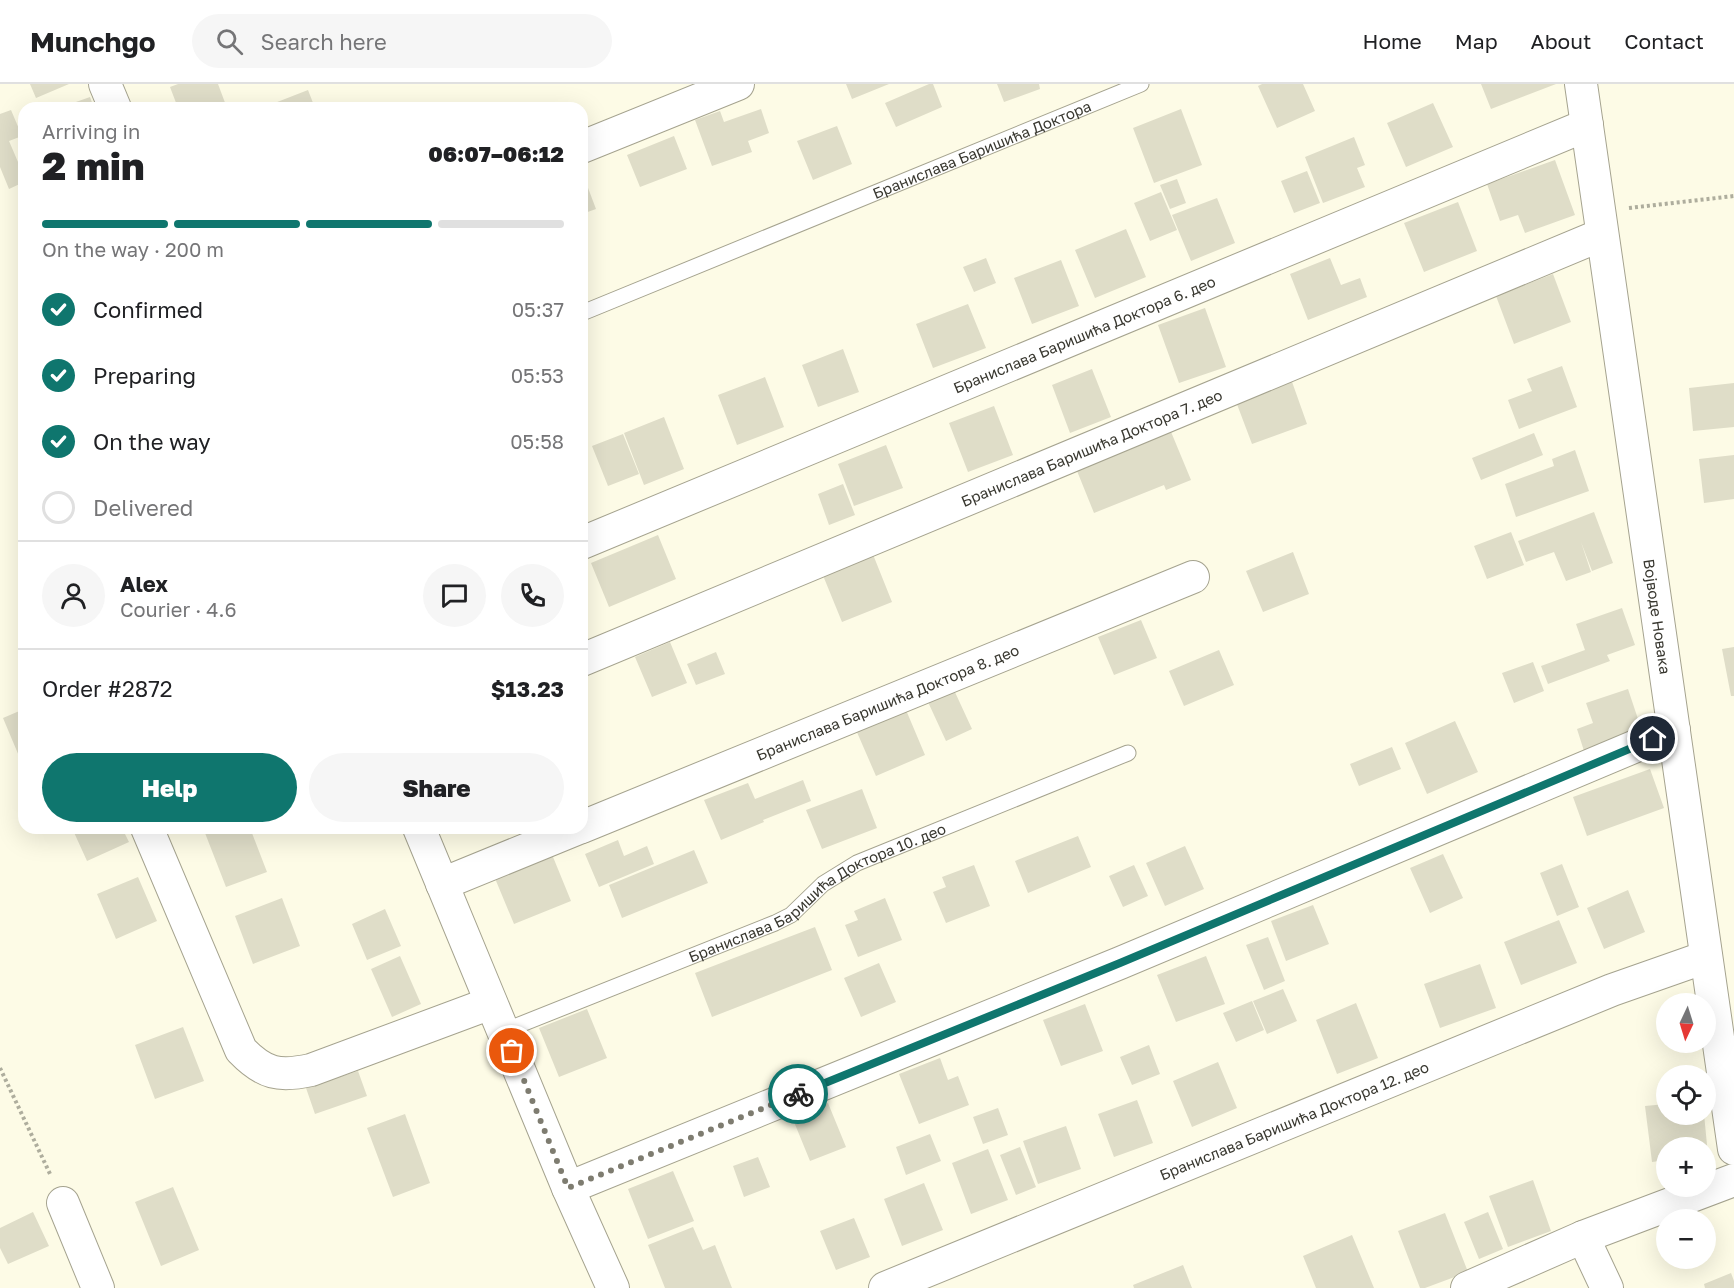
<!DOCTYPE html>
<meta charset="utf-8">
<style>
body{margin:0;font-family:"Golos Text",sans-serif;background:#f6f6f6;color:#202124;height:100vh;display:flex;flex-direction:column;font-size:22px;white-space:nowrap}
*{box-sizing:border-box;margin:0}
p{font-size:20px;color:#757577}
.icon{flex:none;width:33px;height:33px;fill:none;stroke:currentColor;stroke-width:2;stroke-linecap:round;stroke-linejoin:round}
.map{position:relative;flex:1;overflow:hidden}
.sheet{position:absolute;left:18px;top:18px;width:570px;height:732px;display:flex;flex-direction:column;background:#fff;border-radius:18px;box-shadow:0 6px 24px #0002}
.sheet>*{flex:none}
.needle{width:39px;rotate:184deg}
.buttons{position:absolute;left:1656px;top:909px;display:grid;gap:12px}
.buttons a{display:grid;place-items:center;width:60px;height:60px;border-radius:50%;background:#fff;box-shadow:0 6px 24px #0002;font-size:30px}
.pin{position:absolute;display:grid;place-items:center;width:51px;height:51px;color:#fff;margin:-26px;border:3px solid #fff;border-radius:50%;box-shadow:0 2px 6px #0007}
.courier{position:absolute;display:grid;place-items:center;width:60px;height:60px;margin:-30px;border:4px solid #0f766e;border-radius:50%;background:#fff;color:#222;box-shadow:0 2px 8px #0007}
.headline em{font-style:normal;font-weight:800}
.headline div{display:flex;flex-direction:column-reverse}
.headline{display:flex;align-items:center;justify-content:space-between;height:102px;padding:0 24px}
h1{font-size:39px;font-weight:800;line-height:45px}
.bar{display:grid;grid-template-columns:repeat(4,1fr);gap:9px 6px;align-content:center;height:72px;padding:0 24px}
.bar i{height:8px;border-radius:4px;background:#e0e0e0}
.bar .on{background:#0f766e}
.bar p{grid-column:span 4}
.line{display:flex;align-items:center;gap:15px;padding:0 24px;border-top:2px solid #e0e0e0}
.line div{flex:1}
.round{display:grid;place-items:center;flex:none;width:63px;height:63px;border-radius:32px;background:#f6f6f6}
ol{padding:0 24px;list-style:none}
li{display:flex;align-items:center;gap:18px;height:66px}
li p{margin-inline-start:auto}
li .icon{padding:6px;border-radius:50%;background:#0f766e;color:#fff;stroke-width:4}
li:last-child{color:#757577}
li i{width:33px;height:33px;border:3px solid #e0e0e0;border-radius:50%}
.primary-button{display:flex;gap:12px;margin-top:auto;padding:12px 24px}
.primary-button a{flex:1;height:69px;border-radius:36px;background:#0f766e;color:#fff;font-size:24px;font-weight:800;line-height:69px;text-align:center}
.primary-button a+a{background:#f6f6f6;color:#202124}
header{display:flex;align-items:center;gap:36px;box-sizing:border-box;height:84px;padding:0 30px;background:#fff;border-bottom:2px solid #e0e0e0}
header strong{font-size:28px}
nav{display:flex;gap:33px;margin-inline-start:auto;font-size:21px}
.search{width:420px;height:54px;background:#f6f6f6;display:flex;align-items:center;gap:15px;box-sizing:border-box;padding:0 21px;border-radius:33px;color:#757577;font-size:22px}
.map>svg:first-child{display:block}
</style>
<header>
<strong>Munchgo</strong>
<div class="search"><svg class="icon" aria-label="search" viewBox="0 0 24 24"><circle cx="10" cy="10" r="6"/><path d="M15 15l6 6"/></svg>Search here</div>
<nav><a>Home</a><a>Map</a><a>About</a><a>Contact</a></nav>
</header>
<div class="map">
<svg width="1734" height="1204" viewBox="0 0 1734 1204">
<rect width="100%" height="100%" fill="#fdfbe6"/>
<!-- building -->
<path fill="#dfddc8" d="M 30,0 L 69,0 L 36,14 Z
M 178,0 L 218,0 L 227,24 L 178,24 L 170,3 Z
M 846,0 L 889,0 L 852,15 Z
M 929,0 L 933,0 L 942,23 L 896,43 L 885,19 Z
M 997,0 L 1039,0 L 1040,5 L 1004,18 Z
M 1262,0 L 1303,0 L 1315,27 L 1277,44 L 1258,2 Z
M 1481,0 L 1556,0 L 1491,25 Z
M 308,6 L 315,24 L 267,24 L 267,22 Z
M 90,13 L 94,24 L 59,24 Z
M 1433,19 L 1453,63 L 1406,83 L 1387,39 Z
M 761,25 L 769,49 L 748,57 L 752,68 L 712,82 L 695,36 L 720,27 L 724,38 Z
M 1181,25 L 1202,81 L 1154,99 L 1133,44 Z
M 11,26 L 22,52 L 9,57 L 24,92 L 24,98 L 9,105 L 0,83 L 0,30 Z
M 837,42 L 852,80 L 813,96 L 797,57 Z
M 674,52 L 687,85 L 640,103 L 627,71 Z
M 1354,53 L 1365,81 L 1357,84 L 1365,103 L 1323,119 L 1305,73 Z
M 1555,76 L 1575,131 L 1525,149 L 1518,131 L 1500,137 L 1487,100 Z
M 1307,87 L 1320,119 L 1294,129 L 1281,97 Z
M 582,88 L 596,125 L 582,130 Z
M 1177,95 L 1186,119 L 1170,125 L 1160,101 Z
M 1161,108 L 1177,146 L 1150,157 L 1134,119 Z
M 1217,114 L 1235,159 L 1191,177 L 1172,131 Z
M 1458,118 L 1477,167 L 1424,188 L 1404,139 Z
M 1126,145 L 1146,193 L 1095,214 L 1075,166 Z
M 986,174 L 996,199 L 974,208 L 963,183 Z
M 1330,174 L 1341,201 L 1360,194 L 1367,213 L 1308,236 L 1290,190 Z
M 1061,176 L 1079,222 L 1032,240 L 1014,194 Z
M 1553,190 L 1571,238 L 1514,260 L 1496,212 Z
M 968,220 L 986,264 L 933,284 L 916,240 Z
M 1205,224 L 1226,283 L 1179,299 L 1158,241 Z
M 843,265 L 859,308 L 818,323 L 802,281 Z
M 1562,282 L 1577,323 L 1519,345 L 1508,316 L 1532,307 L 1527,295 Z
M 1092,285 L 1111,333 L 1070,349 L 1052,301 Z
M 765,293 L 784,343 L 737,361 L 718,311 Z
M 1291,295 L 1307,340 L 1252,360 L 1235,315 Z
M 1734,299 L 1734,343 L 1693,347 L 1689,304 Z
M 994,322 L 1013,371 L 968,388 L 949,339 Z
M 664,333 L 684,385 L 644,401 L 624,349 Z
M 1169,343 L 1191,396 L 1166,406 L 1164,401 L 1094,429 L 1075,382 Z
M 1534,349 L 1543,371 L 1481,396 L 1472,374 Z
M 623,350 L 639,390 L 608,402 L 592,362 Z
M 886,361 L 903,404 L 854,422 L 838,380 Z
M 1575,366 L 1589,407 L 1516,433 L 1505,400 L 1554,382 L 1552,375 Z
M 1734,371 L 1734,415 L 1704,419 L 1699,375 Z
M 843,400 L 855,431 L 829,441 L 818,410 Z
M 1594,428 L 1613,479 L 1592,487 L 1581,458 L 1591,488 L 1566,497 L 1554,468 L 1526,478 L 1518,457 Z
M 1511,448 L 1524,481 L 1487,495 L 1474,462 Z
M 658,451 L 676,495 L 609,523 L 591,479 Z
M 872,468 L 892,518 L 842,538 L 822,489 Z
M 1293,468 L 1309,510 L 1263,528 L 1246,487 Z
M 1622,524 L 1635,561 L 1607,571 L 1610,577 L 1548,600 L 1541,582 L 1585,566 L 1576,540 Z
M 1141,536 L 1157,574 L 1114,591 L 1098,553 Z
M 670,558 L 687,599 L 652,613 L 635,573 Z
M 1734,563 L 1734,612 L 1731,612 L 1722,565 Z
M 1219,566 L 1234,601 L 1184,622 L 1169,587 Z
M 716,568 L 725,590 L 696,601 L 687,580 Z
M 1533,578 L 1544,607 L 1514,619 L 1502,589 Z
M 1628,605 L 1642,647 L 1584,667 L 1577,645 L 1593,639 L 1586,619 Z
M 954,606 L 972,645 L 946,657 L 928,618 Z
M 24,625 L 24,684 L 3,634 Z
M 906,626 L 925,671 L 876,692 L 856,646 Z
M 1455,637 L 1478,688 L 1427,710 L 1405,659 Z
M 1392,663 L 1401,685 L 1359,702 L 1350,680 Z
M 1650,685 L 1664,724 L 1587,752 L 1573,713 Z
M 803,696 L 811,717 L 763,736 L 764,738 L 721,756 L 704,716 L 748,699 L 755,715 Z
M 862,705 L 877,744 L 822,765 L 806,726 Z
M 72,744 L 122,744 L 129,758 L 87,777 Z
M 218,744 L 250,744 L 267,788 L 226,803 L 205,749 Z
M 1078,752 L 1091,783 L 1028,809 L 1015,777 Z
M 618,756 L 624,772 L 647,762 L 654,780 L 599,803 L 585,770 Z
M 1185,762 L 1204,805 L 1165,822 L 1146,779 Z
M 694,766 L 708,799 L 622,834 L 609,801 Z
M 551,768 L 571,817 L 514,840 L 494,792 Z
M 1443,770 L 1463,814 L 1430,829 L 1410,784 Z
M 1562,780 L 1579,823 L 1557,832 L 1540,789 Z
M 974,781 L 990,822 L 946,839 L 933,808 L 946,803 L 942,793 Z
M 1134,781 L 1148,812 L 1123,823 L 1109,792 Z
M 138,793 L 157,837 L 116,855 L 97,810 Z
M 1628,806 L 1645,848 L 1604,865 L 1587,824 Z
M 282,814 L 300,862 L 253,880 L 235,832 Z
M 885,814 L 902,856 L 858,873 L 845,841 L 858,836 L 854,827 Z
M 1313,821 L 1329,860 L 1286,877 L 1271,837 Z
M 385,825 L 401,862 L 367,876 L 352,840 Z
M 1559,836 L 1577,879 L 1521,901 L 1504,858 Z
M 815,843 L 832,886 L 712,933 L 695,889 Z
M 1268,853 L 1285,897 L 1264,906 L 1246,861 Z
M 400,872 L 421,920 L 392,933 L 371,885 Z
M 1206,872 L 1225,920 L 1176,938 L 1157,891 Z
M 879,879 L 896,918 L 861,933 L 844,894 Z
M 1480,880 L 1496,924 L 1440,944 L 1424,900 Z
M 1283,905 L 1297,937 L 1267,950 L 1253,917 Z
M 1252,917 L 1264,946 L 1236,958 L 1223,929 Z
M 1356,919 L 1378,974 L 1337,990 L 1316,936 Z
M 1085,920 L 1103,967 L 1061,982 L 1043,936 Z
M 587,925 L 607,974 L 559,993 L 539,944 Z
M 183,943 L 204,997 L 155,1015 L 135,961 Z
M 1149,961 L 1160,990 L 1132,1001 L 1120,973 Z
M 940,974 L 948,996 L 958,992 L 969,1021 L 919,1040 L 899,990 Z
M 1218,978 L 1237,1024 L 1192,1043 L 1173,997 Z
M 358,987 L 367,1012 L 315,1030 L 306,1004 Z
M 1137,1016 L 1153,1059 L 1114,1073 L 1098,1030 Z
M 828,1019 L 846,1063 L 810,1077 L 792,1033 Z
M 1666,1020 L 1666,1030 L 1704,1030 L 1708,1071 L 1706,1071 L 1706,1064 L 1666,1064 L 1666,1076 L 1652,1078 L 1645,1022 Z
M 998,1024 L 1008,1051 L 983,1060 L 973,1033 Z
M 405,1030 L 430,1099 L 393,1113 L 367,1044 Z
M 1066,1042 L 1081,1085 L 1038,1100 L 1023,1057 Z
M 930,1050 L 941,1077 L 906,1091 L 896,1063 Z
M 1020,1063 L 1036,1103 L 1016,1111 L 1000,1071 Z
M 988,1065 L 1008,1116 L 971,1130 L 952,1079 Z
M 758,1073 L 770,1103 L 744,1113 L 733,1082 Z
M 673,1087 L 694,1137 L 648,1155 L 628,1105 Z
M 1533,1096 L 1551,1147 L 1508,1163 L 1489,1112 Z
M 924,1099 L 943,1146 L 902,1162 L 884,1115 Z
M 173,1103 L 199,1166 L 161,1182 L 135,1118 Z
M 33,1128 L 49,1162 L 8,1180 L 0,1164 L 0,1144 Z
M 1488,1128 L 1503,1165 L 1479,1175 L 1464,1138 Z
M 1445,1129 L 1468,1188 L 1425,1204 L 1420,1204 L 1398,1147 Z
M 854,1134 L 870,1173 L 836,1186 L 820,1147 Z
M 693,1143 L 703,1166 L 715,1161 L 732,1204 L 665,1204 L 648,1161 Z
M 1352,1151 L 1374,1204 L 1316,1204 L 1303,1172 Z
M 1183,1181 L 1192,1204 L 1134,1204 L 1133,1201 Z
M 1731,1189 L 1734,1197 L 1734,1204 L 1705,1204 L 1704,1200 Z"/>
<g fill="none" stroke-linecap="round" stroke-linejoin="round">
<!-- service casing -->
<g stroke="#a5a38f" stroke-width="17">
<g id="service">
<path id="s1" d="M 582,229 L 1141,0"/>
<path id="s2" d="M 504,947 L 775,839 L 791,831 L 823,800 L 857,779 L 1128,669"/>
</g>
</g>
<!-- minor casing -->
<g stroke="#a5a38f" stroke-width="34">
<g id="minor">
<path d="M 105,0 L 115,24"/>
<path id="s3" d="M 1581,0 L 1734,1065"/>
<path d="M 582,63 L 738,0"/>
<path id="s4" d="M 582,459 L 1587,41"/>
<path id="s5" d="M 582,576 L 1601,151"/>
<path id="s6" d="M 582,743 L 1193,493"/>
<path d="M 147,744 L 241,966 C 264,990 279,993 311,986 L 491,919"/>
<path d="M 419,744 L 568,1104 L 613,1204"/>
<path d="M 442,800 L 579,744"/>
<path d="M 568,1104 L 1120,879 L 1674,646"/>
<path d="M 63,1119 L 98,1204"/>
<path d="M 1583,1153 L 1607,1204"/>
<path id="s7" d="M 885,1204 L 1612,906 L 1706,873"/>
<path d="M 1467,1204 L 1583,1153 L 1734,1096"/>
</g>
</g>
<!-- path -->
<path stroke="#aead9d" stroke-width="4" stroke-dasharray="3 3" stroke-linecap="butt" d="M 1629,124 L 1734,112
M 0,984 L 51,1092"/>
<!-- service -->
<use href="#service" stroke="#fff" stroke-width="15"/>
<!-- minor -->
<use href="#minor" stroke="#fff" stroke-width="32"/>
</g>
<g fill="none" stroke-linecap="round" stroke-linejoin="round">
<!-- done -->
<path stroke="#7e7c70" stroke-width="6" stroke-dasharray="0 10.8" d="M 512,967 L 568,1104 L 798,1010"/>
<!-- route -->
<path stroke="#0f766e" stroke-width="8" d="M 798,1010 L 1120,879 L 1653,655"/>
</g>
<g text-anchor="middle" dominant-baseline="central" stroke-width="4.5" stroke-linejoin="round" paint-order="stroke">
<!-- street labels -->
<g font-size="15" fill="#393830" stroke="#fff">
<text stroke="none"><textPath href="#s1" startOffset="432">Бранислава Баришића Доктора</textPath></text>
<text stroke="none"><textPath href="#s4" startOffset="544">Бранислава Баришића Доктора 6. део</textPath></text>
<text stroke="none"><textPath href="#s5" startOffset="552">Бранислава Баришића Доктора 7. део</textPath></text>
<text stroke="none"><textPath href="#s3" startOffset="538">Војводе Новака</textPath></text>
<text stroke="none"><textPath href="#s6" startOffset="330">Бранислава Баришића Доктора 8. део</textPath></text>
<text stroke="none"><textPath href="#s2" startOffset="344">Бранислава Баришића Доктора 10. део</textPath></text>
<text stroke="none"><textPath href="#s7" startOffset="442">Бранислава Баришића Доктора 12. део</textPath></text>
</g>
</g>
</svg>
<div class="buttons">
<a><svg class="needle" viewBox="-14 -14 28 28"><path d="M0-13l5 13h-10z" fill="#e53935"/><path d="M0 13l5-13h-10z" fill="#757577"/></svg></a>
<a><svg class="icon" aria-label="locate" viewBox="0 0 24 24"><circle cx="12" cy="12" r="6"/><path d="M12 2v4M12 18v4M2 12h4M18 12h4"/></svg></a>
<a>+</a>
<a>−</a>
</div>
<div class="pin" style="left:512px;top:967px;background:#ea580c"><svg class="icon" aria-label="bag" viewBox="0 0 24 24"><path d="M5 8h14l-1 12H6zM9 8a3 3 0 0 1 6 0"/></svg></div>
<div class="pin" style="left:1653px;top:655px;background:#1f2937"><svg class="icon" aria-label="home" viewBox="0 0 24 24"><path d="M3 11l9-7 9 7M6 9v11h12V9"/></svg></div>
<div class="courier" style="left:798px;top:1010px"><svg class="icon" aria-label="bike" viewBox="0 0 24 24"><circle cx="6" cy="16" r="4"/><circle cx="18" cy="16" r="4"/><path d="M6 16l4-8h5l3 8M10 8l3 8H6M13 5h3"/></svg></div>
<section class="sheet">
<div class="headline"><div><h1>2 min</h1><p>Arriving in</p></div><em>06:07–06:12</em></div>
<div class="bar"><i class="on"></i><i class="on"></i><i class="on"></i><i></i><p>On the way · 200 m</p></div>
<ol>
<li><svg class="icon" aria-label="check" viewBox="0 0 24 24"><path d="M5 12l5 5 9-10"/></svg>Confirmed<p>05:37</p></li>
<li><svg class="icon" aria-label="check" viewBox="0 0 24 24"><path d="M5 12l5 5 9-10"/></svg>Preparing<p>05:53</p></li>
<li><svg class="icon" aria-label="check" viewBox="0 0 24 24"><path d="M5 12l5 5 9-10"/></svg>On the way<p>05:58</p></li>
<li><i></i>Delivered</li>
</ol>
<div class="line" style="height:108px"><a class="round"><svg class="icon" aria-label="person" viewBox="0 0 24 24"><circle cx="12" cy="8" r="4"/><path d="M4 21q1-7 8-7t8 7"/></svg></a><div><b>Alex</b><p>Courier · 4.6</p></div><a class="round"><svg class="icon" aria-label="chat" viewBox="0 0 24 24"><path d="M4 5h16v11H9l-5 4z"/></svg></a><a class="round"><svg class="icon" aria-label="phone" viewBox="0 0 24 24"><path d="M5 4h4l2 5-3 2q2 4 5 5l2-3 5 2v4C11 20 4 13 5 4z"/></svg></a></div>
<div class="line" style="height:78px"><div>Order #2872</div><b>$13.23</b></div>
<div class="primary-button"><a>Help</a><a>Share</a></div>
</section>
</div>
